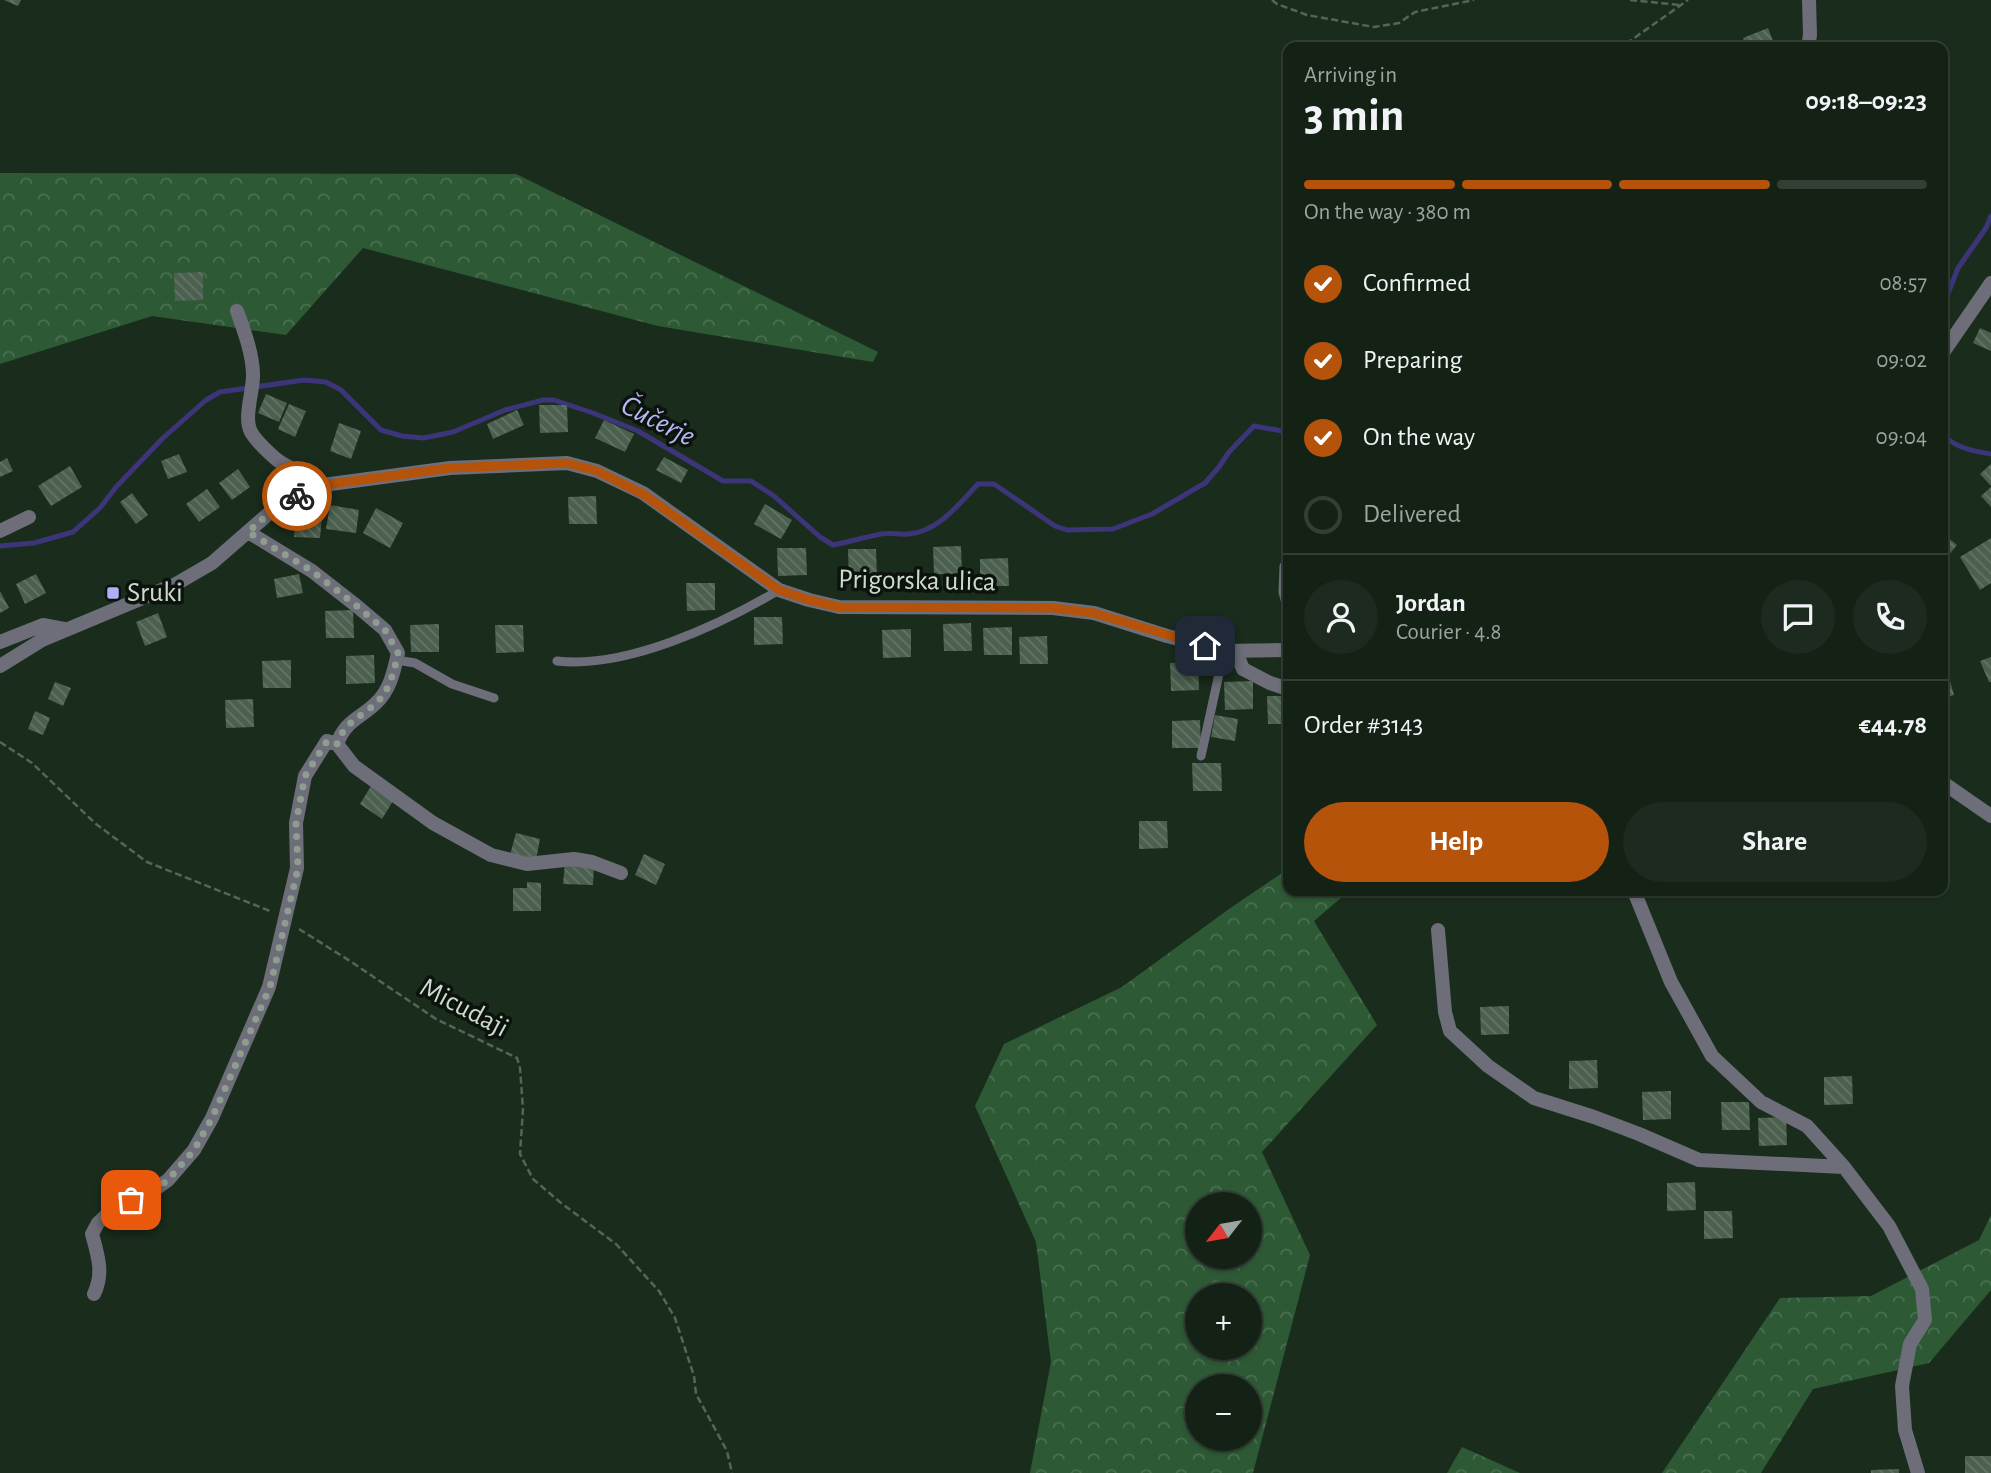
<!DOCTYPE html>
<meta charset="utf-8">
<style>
body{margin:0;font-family:"Alegreya Sans",sans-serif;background:#1d2a1f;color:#f1f3f6;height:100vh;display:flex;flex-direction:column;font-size:26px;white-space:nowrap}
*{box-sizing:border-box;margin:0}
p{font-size:23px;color:#9da4a1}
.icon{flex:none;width:38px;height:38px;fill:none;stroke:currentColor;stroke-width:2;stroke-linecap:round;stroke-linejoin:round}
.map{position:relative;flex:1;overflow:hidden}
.side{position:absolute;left:1283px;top:42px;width:665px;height:854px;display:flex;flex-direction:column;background:#142216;border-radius:14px;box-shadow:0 2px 5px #0004,0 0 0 2px #333f35}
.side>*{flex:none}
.needle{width:46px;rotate:239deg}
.tools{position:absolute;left:1185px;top:1192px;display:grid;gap:14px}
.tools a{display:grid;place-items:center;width:77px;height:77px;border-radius:50%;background:#142216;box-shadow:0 2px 5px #0004,0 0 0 2px #333f35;font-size:35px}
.pin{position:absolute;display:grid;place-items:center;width:60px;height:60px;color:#fff;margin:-30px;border-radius:14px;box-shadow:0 4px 10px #0006}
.courier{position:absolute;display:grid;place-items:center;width:70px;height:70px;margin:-35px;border:5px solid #b45309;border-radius:50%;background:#fff;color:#222;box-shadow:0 2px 9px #0007}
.head em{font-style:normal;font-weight:700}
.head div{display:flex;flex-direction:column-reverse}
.head{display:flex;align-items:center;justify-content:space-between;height:119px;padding:0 21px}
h1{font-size:46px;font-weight:700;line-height:52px}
.bar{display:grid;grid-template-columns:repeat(4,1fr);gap:10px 7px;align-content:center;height:84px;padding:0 21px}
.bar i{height:9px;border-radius:5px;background:#333f35}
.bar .selected{background:#b45309}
.bar p{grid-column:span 4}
.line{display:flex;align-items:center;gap:18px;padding:0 21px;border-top:2px solid #333f35}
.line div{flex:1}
.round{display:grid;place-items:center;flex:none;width:74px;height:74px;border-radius:37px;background:#1d2a1f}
ol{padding:0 21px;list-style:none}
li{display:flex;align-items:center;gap:21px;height:77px}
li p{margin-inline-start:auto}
li .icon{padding:7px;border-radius:50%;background:#b45309;color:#fff;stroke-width:4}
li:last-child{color:#9da4a1}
li i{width:38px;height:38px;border:4px solid #333f35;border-radius:50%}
.cta{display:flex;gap:14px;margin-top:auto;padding:14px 21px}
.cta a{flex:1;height:80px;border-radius:42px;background:#b45309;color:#fff;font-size:28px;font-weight:700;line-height:80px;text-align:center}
.cta a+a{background:#1d2a1f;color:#f1f3f6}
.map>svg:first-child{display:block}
</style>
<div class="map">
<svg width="1991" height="1473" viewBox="0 0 1991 1473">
<defs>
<pattern id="forest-crowns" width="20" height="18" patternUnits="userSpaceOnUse" patternTransform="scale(1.75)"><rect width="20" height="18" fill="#2d5935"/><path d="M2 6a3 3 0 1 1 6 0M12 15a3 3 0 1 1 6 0" fill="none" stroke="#4a7051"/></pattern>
<pattern id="building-back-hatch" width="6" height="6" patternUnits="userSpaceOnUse" patternTransform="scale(1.75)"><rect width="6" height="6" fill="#4b604e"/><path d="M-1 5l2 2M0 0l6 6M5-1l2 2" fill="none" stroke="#647666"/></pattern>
</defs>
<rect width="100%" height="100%" fill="#1a2d1d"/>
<!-- forest -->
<path fill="url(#forest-crowns)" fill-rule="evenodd" d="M 0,173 L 516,174 L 878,352 L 873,362 L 658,326 L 363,248 L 286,335 L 152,316 L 0,364 Z
M 1288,869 L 1288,891 L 1349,891 L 1314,921 L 1377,1025 L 1262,1152 L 1310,1255 L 1253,1473 L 1030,1473 L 1051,1362 L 1036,1242 L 975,1106 L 1004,1044 L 1122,987 L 1229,909 ZM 1250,1204 L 1250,1256 L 1197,1256 L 1197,1204 ZM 1197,1295 L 1250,1295 L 1250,1348 L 1197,1348 ZM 1197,1386 L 1250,1386 L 1250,1438 L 1197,1438 Z
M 1991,1215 L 1991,1290 L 1929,1363 L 1813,1389 L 1761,1473 L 1662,1473 L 1780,1298 L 1871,1296 L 1979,1240 Z
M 1462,1447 L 1520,1473 L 1447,1473 Z"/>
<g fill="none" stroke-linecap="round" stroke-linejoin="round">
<!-- stream -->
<path stroke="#3c3579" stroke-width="5" d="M 1942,309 L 1958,268 L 1986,228 L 1991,216
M 1942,433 C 1954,448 1973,451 1991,454
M 0,546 L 34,543 L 73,532 L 100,508 L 116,487 L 163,438 L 206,400 L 220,392 L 304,380 L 326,382 L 341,390 L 381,430 L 402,436 L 424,438 L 453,432 L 505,410 L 543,400 L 554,400 L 593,413 L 638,431 L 723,481 L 751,481 L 774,496 L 820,537 L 833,545 C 849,542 865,537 881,534 C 890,532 899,535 908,534 C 938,532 959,504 978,484 L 994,484 L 1055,526 L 1067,530 L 1113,529 L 1152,514 L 1205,483 L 1219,467 L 1229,452 L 1254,426 L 1288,432"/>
</g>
<!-- building -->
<path fill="url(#building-back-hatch)" d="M 4,0 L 21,0 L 18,6 Z
M 1768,28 L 1773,41 L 1765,44 L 1766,47 L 1746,47 L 1743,38 Z
M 203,272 L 203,300 L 175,301 L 174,273 Z
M 1980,328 L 1991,333 L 1991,351 L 1973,343 Z
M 266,394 L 287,403 L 279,422 L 258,413 Z
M 289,404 L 306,411 L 295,437 L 278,429 Z
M 539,405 L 567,405 L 568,432 L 540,433 Z
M 517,410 L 524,425 L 493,439 L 487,424 Z
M 604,420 L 634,434 L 625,452 L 595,438 Z
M 339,423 L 361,431 L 351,459 L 330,451 Z
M 179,454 L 187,472 L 168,479 L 161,461 Z
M 664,457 L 688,470 L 681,483 L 656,470 Z
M 7,458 L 13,471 L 0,477 L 0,462 Z
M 1991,464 L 1991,486 L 1980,474 Z
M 70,466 L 82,487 L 51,506 L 38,486 Z
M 238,469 L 250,487 L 232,500 L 219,483 Z
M 1991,487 L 1991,507 L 1981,496 Z
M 207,489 L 220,507 L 199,522 L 186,504 Z
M 132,493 L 148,515 L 136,524 L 120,502 Z
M 596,496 L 597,524 L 569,524 L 568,497 Z
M 765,504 L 792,520 L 781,539 L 754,524 Z
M 330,505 L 359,510 L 356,533 L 326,529 Z
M 376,508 L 403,523 L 390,548 L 363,533 Z
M 296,513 L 322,515 L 320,538 L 294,537 Z
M 1942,533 L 1957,545 L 1942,563 Z
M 1991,538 L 1991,583 L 1980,590 L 1960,557 Z
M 961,546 L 962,574 L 934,574 L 933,547 Z
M 777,548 L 806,548 L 807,575 L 778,576 Z
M 848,549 L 876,549 L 877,577 L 849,577 Z
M 1008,558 L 1009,586 L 980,586 L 980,559 Z
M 36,574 L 46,593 L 25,604 L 16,584 Z
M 299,574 L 303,593 L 277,598 L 274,579 Z
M 686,583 L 715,583 L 715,610 L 687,611 Z
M 0,591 L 9,608 L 0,613 Z
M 353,610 L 354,638 L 326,638 L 325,611 Z
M 158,613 L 167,637 L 145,646 L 136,622 Z
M 754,617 L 782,617 L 783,644 L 754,645 Z
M 971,623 L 972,651 L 944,651 L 943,624 Z
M 439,624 L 439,652 L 411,652 L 410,625 Z
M 495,625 L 523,625 L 524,652 L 496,653 Z
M 1012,627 L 1012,655 L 984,655 L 983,628 Z
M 911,629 L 911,657 L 883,658 L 882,630 Z
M 1047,636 L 1048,664 L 1020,664 L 1019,637 Z
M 374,655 L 375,683 L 346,684 L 346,656 Z
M 1991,657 L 1991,682 L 1989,682 L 1980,661 Z
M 291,660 L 291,688 L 263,688 L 262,661 Z
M 1198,662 L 1199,690 L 1171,691 L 1170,663 Z
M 1947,671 L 1954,695 L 1942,699 L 1942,672 Z
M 1253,681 L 1253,709 L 1225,710 L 1224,682 Z
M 55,682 L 71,688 L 63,706 L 48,699 Z
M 1267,696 L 1288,696 L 1288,724 L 1268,724 Z
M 253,699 L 254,727 L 226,728 L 225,700 Z
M 35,711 L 50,718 L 43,735 L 28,729 Z
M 1215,715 L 1238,719 L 1235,741 L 1211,737 Z
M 1200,720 L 1201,748 L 1172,748 L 1172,721 Z
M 1192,763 L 1221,763 L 1222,791 L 1193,791 Z
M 371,786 L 393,801 L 382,819 L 360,804 Z
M 1139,821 L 1167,821 L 1168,848 L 1139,849 Z
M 516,833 L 540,839 L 536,860 L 510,855 Z
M 644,854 L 665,864 L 656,885 L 635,875 Z
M 565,863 L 594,865 L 593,885 L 563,884 Z
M 527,882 L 541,883 L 541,911 L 513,911 L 513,888 L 527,888 Z
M 1509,1006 L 1509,1034 L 1481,1035 L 1480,1007 Z
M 1597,1060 L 1598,1088 L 1569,1089 L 1569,1061 Z
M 1852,1076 L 1853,1104 L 1824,1105 L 1824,1077 Z
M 1671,1091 L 1671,1119 L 1643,1120 L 1642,1092 Z
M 1721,1102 L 1749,1102 L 1750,1130 L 1722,1130 Z
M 1786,1117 L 1787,1145 L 1759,1146 L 1758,1118 Z
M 1695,1182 L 1696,1210 L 1667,1211 L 1667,1183 Z
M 1704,1211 L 1732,1211 L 1733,1238 L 1704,1239 Z
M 1965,1456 L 1991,1456 L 1991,1473 L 1965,1473 Z
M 1899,1469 L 1899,1473 L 1871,1473 L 1871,1470 Z"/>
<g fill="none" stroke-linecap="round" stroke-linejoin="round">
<!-- path -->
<path stroke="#556657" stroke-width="2.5" stroke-dasharray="7 3.5" stroke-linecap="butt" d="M 1272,0 L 1277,4 L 1307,15 L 1374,27 L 1399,23 L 1415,12 L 1474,0
M 1630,0 L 1680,5
M 1616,47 L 1630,41 L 1688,0
M 1942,299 L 1952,302
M 0,742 L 32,763 L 96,824 L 147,862 L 270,911
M 299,929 L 350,961 L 436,1019 L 517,1058 L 520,1068 L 523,1109 L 520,1154 L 533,1179 L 561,1203 L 616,1244 L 659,1291 L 675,1318 L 694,1376 L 696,1394 L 727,1451 L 732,1473"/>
<!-- service -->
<path stroke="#6d6e79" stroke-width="9" d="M 1288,565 L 1284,566 L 1283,592 L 1288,611
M 396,660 L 415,663 L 452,684 L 494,698
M 557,661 C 626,669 720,625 779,590
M 1201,756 L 1224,651"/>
<!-- minor -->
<path stroke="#6d6e79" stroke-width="14" d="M 237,311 C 244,331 252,351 253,373 C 254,390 243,417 251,432 C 256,441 268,452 276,459 C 292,472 304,468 312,489
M 0,531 L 29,517
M 248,532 L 312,571 L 358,607 L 385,630 L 398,653 C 394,671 390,691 375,704 C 359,719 345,721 337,744 L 354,766 L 433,823 L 491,855 L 527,864 L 574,859 L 592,862 L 621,873
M 0,642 L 43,625 L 64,629
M 1236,652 L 1243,669 L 1270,683 L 1288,689
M 0,666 L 42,640 L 176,584 L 212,563 L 282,502 L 323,485 L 450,468 L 567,463 L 597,471 L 643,493 L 779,590 L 809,600 L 839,607 L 1053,608 L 1094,613 L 1167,636 L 1224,651 L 1288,650
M 1942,782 L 1991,816
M 1634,891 L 1671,982 L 1712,1056 L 1761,1102 L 1807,1126 L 1844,1167 L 1889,1226 L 1922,1289 L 1925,1320 L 1910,1344 L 1902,1386 L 1905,1430 L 1918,1473
M 1438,930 L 1445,1012 L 1450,1031 L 1488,1066 L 1534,1098 L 1594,1117 L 1639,1134 L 1699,1160 L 1844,1167
M 94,1294 C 104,1273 98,1256 92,1234 L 98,1223 L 115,1207 L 148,1194 L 168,1180 L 194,1150 L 212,1118 L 269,987 L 297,868 L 296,823 L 305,776 L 327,741 L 337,744"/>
<!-- tertiary -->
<path stroke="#6d6e79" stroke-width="14" d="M 1808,47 L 1810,35 L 1809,0
M 1942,354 L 1991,283"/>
</g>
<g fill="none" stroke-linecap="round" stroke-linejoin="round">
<!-- done -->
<path stroke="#8f9d91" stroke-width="7" stroke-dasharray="0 12.6" d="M 131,1200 L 148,1194 L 168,1180 L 194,1150 L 212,1118 L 270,987 L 298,868 L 296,823 L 305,776 L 327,741 L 337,744 C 345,721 359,719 375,704 C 390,691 394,671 398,653 L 385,630 L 358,607 L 312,571 L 248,532 L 282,502 L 297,496"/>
<!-- route -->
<path stroke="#b45309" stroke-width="9" d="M 297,496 L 323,485 L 450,468 L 567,463 L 597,471 L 643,494 L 779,590 L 809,600 L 839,607 L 1053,608 L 1094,613 L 1205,646"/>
</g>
<!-- markers -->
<rect fill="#aeaefa" stroke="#0b130c" stroke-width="2.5" x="106" y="586" width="14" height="14" rx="3.5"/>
<g text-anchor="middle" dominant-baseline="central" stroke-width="7" stroke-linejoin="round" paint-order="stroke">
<!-- street labels -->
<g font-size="28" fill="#cedad0" stroke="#0b130c">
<text transform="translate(917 581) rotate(1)">Prigorska ulica</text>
<text transform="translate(464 1008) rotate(28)">Micudaji</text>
</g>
<!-- poi labels -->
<g font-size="28" fill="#cedad0" stroke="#0b130c" text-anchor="start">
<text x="127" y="593">Sruki</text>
</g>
<!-- water labels -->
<g font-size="30" font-style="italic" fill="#b6b7f3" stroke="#0b130c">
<text transform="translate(658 421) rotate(27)">Čučerje</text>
</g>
</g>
</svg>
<div class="tools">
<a><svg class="needle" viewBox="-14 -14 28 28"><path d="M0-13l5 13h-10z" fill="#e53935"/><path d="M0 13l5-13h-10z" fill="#9da4a1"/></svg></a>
<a>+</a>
<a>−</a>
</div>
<div class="pin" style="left:131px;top:1200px;background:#ea580c"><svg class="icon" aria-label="bag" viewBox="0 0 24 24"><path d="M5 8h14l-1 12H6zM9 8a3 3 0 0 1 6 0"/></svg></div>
<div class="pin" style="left:1205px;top:646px;background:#1f2937"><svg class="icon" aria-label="home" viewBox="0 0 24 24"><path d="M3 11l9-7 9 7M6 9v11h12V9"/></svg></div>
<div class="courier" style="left:297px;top:496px"><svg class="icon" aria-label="bike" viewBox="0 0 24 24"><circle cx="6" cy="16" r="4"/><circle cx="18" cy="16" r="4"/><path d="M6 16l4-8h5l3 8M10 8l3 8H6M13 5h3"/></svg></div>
<section class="side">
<div class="head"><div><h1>3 min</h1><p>Arriving in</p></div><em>09:18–09:23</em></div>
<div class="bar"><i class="selected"></i><i class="selected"></i><i class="selected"></i><i></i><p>On the way · 380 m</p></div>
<ol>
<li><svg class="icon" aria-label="check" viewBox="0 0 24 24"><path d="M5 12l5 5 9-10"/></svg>Confirmed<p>08:57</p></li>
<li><svg class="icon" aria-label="check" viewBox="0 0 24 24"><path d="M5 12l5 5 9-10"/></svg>Preparing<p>09:02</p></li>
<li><svg class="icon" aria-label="check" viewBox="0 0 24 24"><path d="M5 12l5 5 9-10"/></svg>On the way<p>09:04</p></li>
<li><i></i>Delivered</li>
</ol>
<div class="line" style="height:126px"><a class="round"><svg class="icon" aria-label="person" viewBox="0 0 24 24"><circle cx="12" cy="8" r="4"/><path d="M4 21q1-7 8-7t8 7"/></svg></a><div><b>Jordan</b><p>Courier · 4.8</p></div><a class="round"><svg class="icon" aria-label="chat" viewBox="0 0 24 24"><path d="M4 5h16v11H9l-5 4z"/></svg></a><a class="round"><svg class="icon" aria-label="phone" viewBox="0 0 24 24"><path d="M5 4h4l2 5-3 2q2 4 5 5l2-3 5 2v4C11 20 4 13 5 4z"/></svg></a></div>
<div class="line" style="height:91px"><div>Order #3143</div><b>€44.78</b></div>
<div class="cta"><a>Help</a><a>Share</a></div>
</section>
</div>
